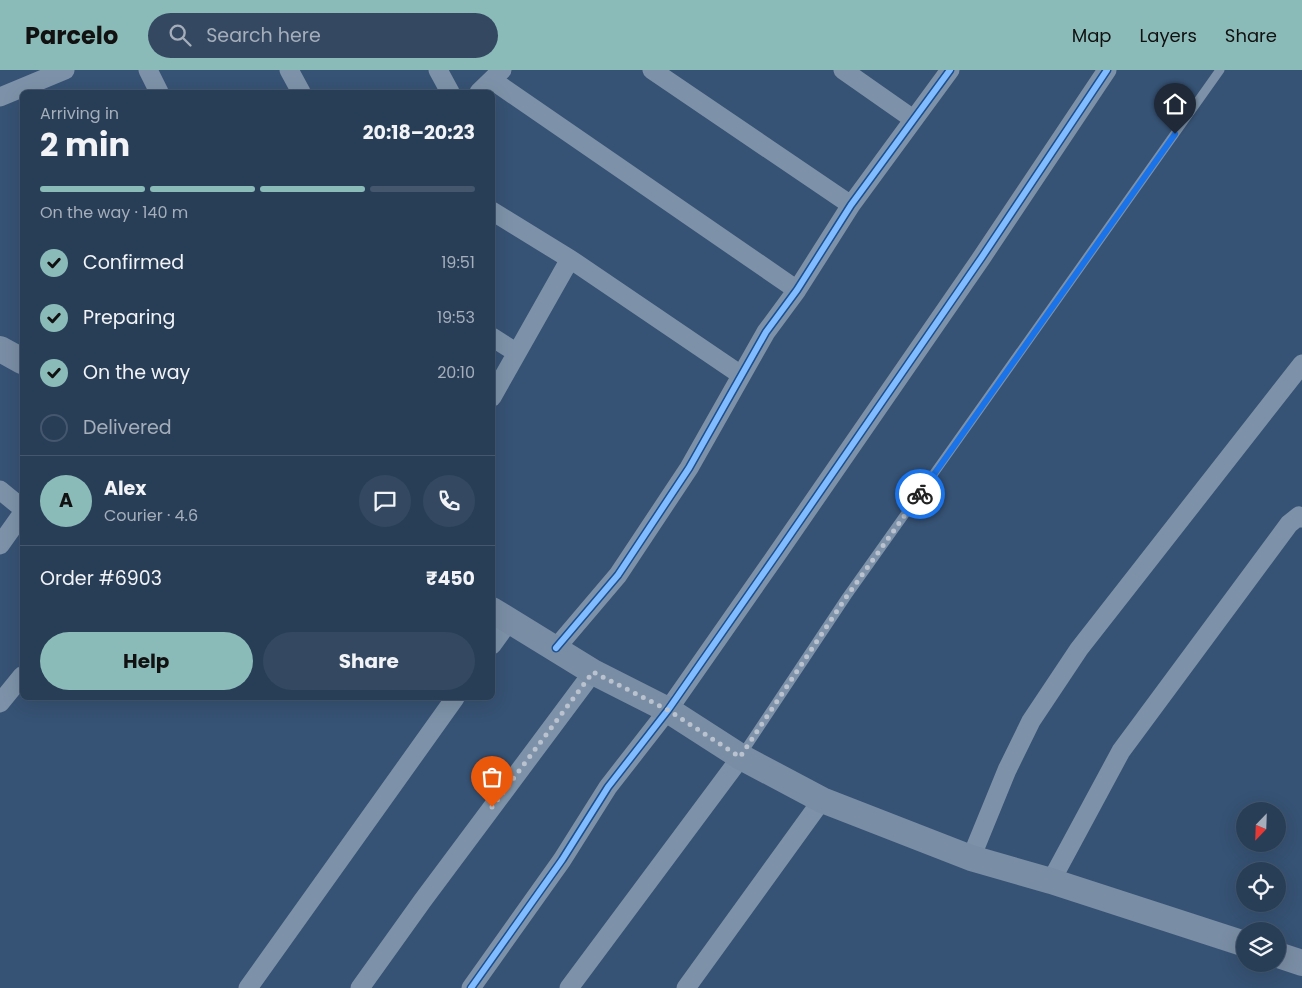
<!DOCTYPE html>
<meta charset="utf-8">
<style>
body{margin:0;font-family:Poppins,sans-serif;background:#344961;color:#f1f3f6;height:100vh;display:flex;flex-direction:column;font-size:19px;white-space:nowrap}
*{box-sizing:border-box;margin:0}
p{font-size:16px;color:#a5aeba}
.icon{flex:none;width:28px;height:28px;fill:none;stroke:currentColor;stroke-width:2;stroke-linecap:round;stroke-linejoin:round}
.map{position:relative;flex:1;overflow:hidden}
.sheet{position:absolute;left:20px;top:20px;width:475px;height:610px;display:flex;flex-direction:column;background:#283e57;border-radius:8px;box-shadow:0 5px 20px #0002,0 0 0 1px #44576d}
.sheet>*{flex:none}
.needle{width:32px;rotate:203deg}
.controls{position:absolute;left:1236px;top:732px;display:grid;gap:10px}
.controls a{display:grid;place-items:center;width:50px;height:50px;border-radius:50%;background:#283e57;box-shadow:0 5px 20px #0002,0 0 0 1px #44576d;font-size:25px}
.pin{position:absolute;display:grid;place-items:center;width:42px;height:42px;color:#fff;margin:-51px -21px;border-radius:50% 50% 50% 0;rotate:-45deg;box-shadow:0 0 5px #0007}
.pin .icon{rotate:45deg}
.courier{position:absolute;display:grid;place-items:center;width:50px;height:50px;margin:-25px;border:4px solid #1a73e8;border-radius:50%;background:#fff;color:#222;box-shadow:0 1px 6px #0007}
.head em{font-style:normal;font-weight:700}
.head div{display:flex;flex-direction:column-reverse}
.head{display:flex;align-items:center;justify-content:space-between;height:85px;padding:0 20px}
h1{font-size:32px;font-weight:700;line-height:38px}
.bar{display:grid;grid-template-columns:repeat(4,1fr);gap:8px 5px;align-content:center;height:60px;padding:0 20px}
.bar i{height:6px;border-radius:4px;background:#44576d}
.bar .selected{background:#8bbbb9}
.bar p{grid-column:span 4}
.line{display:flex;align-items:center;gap:12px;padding:0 20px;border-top:1px solid #44576d}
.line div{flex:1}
.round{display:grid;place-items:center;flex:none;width:52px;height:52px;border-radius:26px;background:#344961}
ol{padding:0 20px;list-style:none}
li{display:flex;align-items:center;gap:15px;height:55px}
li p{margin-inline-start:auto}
li .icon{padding:5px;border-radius:50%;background:#8bbbb9;color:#111;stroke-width:4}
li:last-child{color:#a5aeba}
li i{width:28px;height:28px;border:2px solid #44576d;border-radius:50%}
.action{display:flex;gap:10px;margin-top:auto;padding:10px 20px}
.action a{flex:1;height:58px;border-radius:30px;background:#8bbbb9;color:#111;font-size:20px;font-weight:700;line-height:58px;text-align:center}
.action a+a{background:#344961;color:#f1f3f6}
header{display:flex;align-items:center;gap:30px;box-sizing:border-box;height:70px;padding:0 25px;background:#8bbbb9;color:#111}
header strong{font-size:24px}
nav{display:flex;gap:28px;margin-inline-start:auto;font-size:18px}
.search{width:350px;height:45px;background:#344961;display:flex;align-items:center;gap:12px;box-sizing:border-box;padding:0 18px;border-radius:28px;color:#a5aeba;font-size:19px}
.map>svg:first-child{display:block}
</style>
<header>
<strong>Parcelo</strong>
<div class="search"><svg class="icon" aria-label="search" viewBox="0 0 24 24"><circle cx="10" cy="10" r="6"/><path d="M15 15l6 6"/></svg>Search here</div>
<nav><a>Map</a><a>Layers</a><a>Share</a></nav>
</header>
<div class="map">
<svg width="1302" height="918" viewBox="0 0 1302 918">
<rect width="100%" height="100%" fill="#365274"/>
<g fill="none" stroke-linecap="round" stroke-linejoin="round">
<!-- lane -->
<path stroke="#7d92a8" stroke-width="9" d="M 742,684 L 847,526 L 1220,0"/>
<!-- street -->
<path stroke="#7d92a8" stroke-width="19" d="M 148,0 L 159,22
M 289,0 L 301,22
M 438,0 L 450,22
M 652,0 L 851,135
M 843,0 L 913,49
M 492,10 L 797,220
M 479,22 L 502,0
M 0,27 L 65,0
M 492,141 L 570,189 L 492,327
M 570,189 L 741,305
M 492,267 L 517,283
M 0,420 L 22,438
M 0,475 L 22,444
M 492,575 L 510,550
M 556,578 L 618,505 L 689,398 L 766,262 L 797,220 L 851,135 L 950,0
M 0,633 L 22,606
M 971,788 L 1007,700 L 1031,651 L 1079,579 L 1302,294
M 1051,811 L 1121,681 L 1289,454 L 1299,446 L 1302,448
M 248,918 L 455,628
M 360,918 L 423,830 L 593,602
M 471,918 L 562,790 L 608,717 L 668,640 L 777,484 L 982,187 L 1107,0
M 569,918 L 741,687
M 686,918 L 822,730"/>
<!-- secondary -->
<path stroke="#798da4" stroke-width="26" d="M 0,279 L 22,291
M 492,540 L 593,602 L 668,640 L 741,687 L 822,730 L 971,788 L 1051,811 L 1245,874
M 1278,885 L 1302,893"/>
<!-- cycleway casing -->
<g stroke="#1b4f8f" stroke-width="9">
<path id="cycleway" d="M 556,578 L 618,505 L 689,398 L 766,262 L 797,220 L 851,135 L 950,0
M 471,918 L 562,790 L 608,717 L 668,640 L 777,484 L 982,187 L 1107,0"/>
</g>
<!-- cycleway -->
<use href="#cycleway" stroke="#80bcff" stroke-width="6"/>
</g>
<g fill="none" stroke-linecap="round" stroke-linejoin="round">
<!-- done -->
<path stroke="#b9c2ce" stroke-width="5" stroke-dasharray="0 9" d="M 492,737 L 593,602 L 668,640 L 740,687 L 847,526 L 920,424"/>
<!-- route -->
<path stroke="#1a73e8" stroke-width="6" d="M 920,424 L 1175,64"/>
</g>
</svg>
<div class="controls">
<a><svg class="needle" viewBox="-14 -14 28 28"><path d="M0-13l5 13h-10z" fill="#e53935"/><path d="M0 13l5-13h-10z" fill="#a5aeba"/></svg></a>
<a><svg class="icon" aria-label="locate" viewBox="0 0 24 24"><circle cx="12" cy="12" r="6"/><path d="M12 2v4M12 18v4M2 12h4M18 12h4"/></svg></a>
<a><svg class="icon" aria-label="layers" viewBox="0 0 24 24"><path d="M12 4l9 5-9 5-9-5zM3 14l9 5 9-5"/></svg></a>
</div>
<div class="pin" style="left:492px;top:737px;background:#ea580c"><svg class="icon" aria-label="bag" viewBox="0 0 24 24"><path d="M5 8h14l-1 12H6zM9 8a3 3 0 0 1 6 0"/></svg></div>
<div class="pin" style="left:1175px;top:64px;background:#1f2937"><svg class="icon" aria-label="home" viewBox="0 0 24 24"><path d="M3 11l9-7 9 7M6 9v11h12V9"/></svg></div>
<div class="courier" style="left:920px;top:424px"><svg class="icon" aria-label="bike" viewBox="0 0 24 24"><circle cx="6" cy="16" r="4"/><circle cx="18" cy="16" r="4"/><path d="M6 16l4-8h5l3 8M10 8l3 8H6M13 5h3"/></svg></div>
<section class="sheet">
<div class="head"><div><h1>2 min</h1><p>Arriving in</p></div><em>20:18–20:23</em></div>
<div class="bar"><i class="selected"></i><i class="selected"></i><i class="selected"></i><i></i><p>On the way · 140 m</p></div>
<ol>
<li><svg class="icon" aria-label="check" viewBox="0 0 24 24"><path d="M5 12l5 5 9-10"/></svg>Confirmed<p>19:51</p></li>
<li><svg class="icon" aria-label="check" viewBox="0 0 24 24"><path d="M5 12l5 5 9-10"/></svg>Preparing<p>19:53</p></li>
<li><svg class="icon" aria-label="check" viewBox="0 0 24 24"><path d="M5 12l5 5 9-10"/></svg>On the way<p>20:10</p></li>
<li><i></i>Delivered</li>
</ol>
<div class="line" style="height:90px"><b class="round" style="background:#8bbbb9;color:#111">A</b><div><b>Alex</b><p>Courier · 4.6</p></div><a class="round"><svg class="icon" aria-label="chat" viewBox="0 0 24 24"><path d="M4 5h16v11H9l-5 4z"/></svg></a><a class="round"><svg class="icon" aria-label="phone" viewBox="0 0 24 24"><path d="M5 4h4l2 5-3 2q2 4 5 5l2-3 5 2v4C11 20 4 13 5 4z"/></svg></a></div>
<div class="line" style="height:65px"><div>Order #6903</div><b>₹450</b></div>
<div class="action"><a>Help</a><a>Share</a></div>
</section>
</div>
